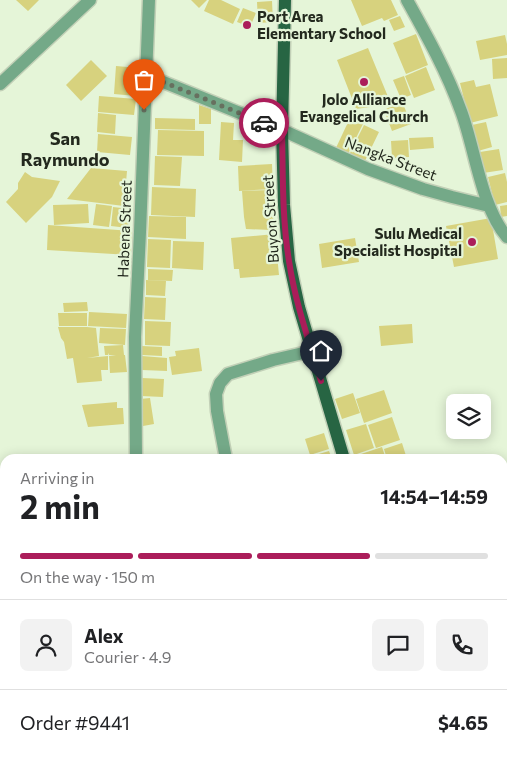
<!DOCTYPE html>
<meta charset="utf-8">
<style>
body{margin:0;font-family:Commissioner,sans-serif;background:#f2f2f2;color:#202124;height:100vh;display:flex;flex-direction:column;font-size:19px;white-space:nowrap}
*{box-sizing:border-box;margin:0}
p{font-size:16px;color:#757577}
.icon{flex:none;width:28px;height:28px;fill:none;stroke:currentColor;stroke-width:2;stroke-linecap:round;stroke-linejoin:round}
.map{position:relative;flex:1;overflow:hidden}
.panel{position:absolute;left:0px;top:454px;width:508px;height:311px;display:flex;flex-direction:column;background:#fff;border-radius:15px 15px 0 0;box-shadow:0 2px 12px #0003}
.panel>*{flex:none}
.tools{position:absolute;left:446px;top:394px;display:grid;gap:10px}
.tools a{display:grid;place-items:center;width:45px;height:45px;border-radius:8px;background:#fff;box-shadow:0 2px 12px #0003;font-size:25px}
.pin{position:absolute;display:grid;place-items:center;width:42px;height:42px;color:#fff;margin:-51px -21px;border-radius:50% 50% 50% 0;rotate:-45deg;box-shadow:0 0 5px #0007}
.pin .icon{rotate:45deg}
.courier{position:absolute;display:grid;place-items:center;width:50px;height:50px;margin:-25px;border:4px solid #ab1d5a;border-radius:50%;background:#fff;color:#222;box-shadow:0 1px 6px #0007}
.headline em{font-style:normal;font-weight:700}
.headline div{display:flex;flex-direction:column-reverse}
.headline{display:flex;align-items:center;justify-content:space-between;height:85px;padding:0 20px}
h1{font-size:32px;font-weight:700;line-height:38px}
.bar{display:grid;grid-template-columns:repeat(4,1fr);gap:8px 5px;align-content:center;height:60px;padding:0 20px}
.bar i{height:6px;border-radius:4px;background:#e0e0e0}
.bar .active{background:#ab1d5a}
.bar p{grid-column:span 4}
.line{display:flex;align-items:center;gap:12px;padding:0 20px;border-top:1px solid #e0e0e0}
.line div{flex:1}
.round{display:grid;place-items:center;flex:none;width:52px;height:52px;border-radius:8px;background:#f2f2f2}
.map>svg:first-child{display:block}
</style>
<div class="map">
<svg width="507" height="764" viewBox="0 0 507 764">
<rect width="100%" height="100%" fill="#e5f5d8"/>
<!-- building -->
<path fill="#d7d27e" d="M 16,0 L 39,0 L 28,11 Z
M 191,0 L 207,0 L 199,8 Z
M 209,0 L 221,0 L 240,9 L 233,24 L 204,11 Z
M 351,0 L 391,0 L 398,15 L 384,21 L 382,18 L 362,26 Z
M 272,1 L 273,22 L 258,23 L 257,2 Z
M 243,8 L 256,13 L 250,27 L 237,22 Z
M 400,16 L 405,27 L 394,31 L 389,20 Z
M 416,34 L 428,65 L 406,74 L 393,43 Z
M 505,35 L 507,44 L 507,55 L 480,60 L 476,41 Z
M 368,48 L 391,104 L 356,109 L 337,60 Z
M 507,58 L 507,78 L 493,79 L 492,59 Z
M 91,60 L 107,76 L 81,101 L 66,85 Z
M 116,66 L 139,68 L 136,96 L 114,94 Z
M 426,67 L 435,90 L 414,98 L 405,76 Z
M 404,76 L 411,95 L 401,99 L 393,80 Z
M 474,80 L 476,87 L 490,84 L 498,116 L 470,123 L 460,83 Z
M 99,96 L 136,99 L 134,115 L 98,112 Z
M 402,101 L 411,124 L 392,131 L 384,110 Z
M 199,105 L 211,109 L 211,124 L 199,124 Z
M 98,113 L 116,115 L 115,134 L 97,132 Z
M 155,118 L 195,119 L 195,130 L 155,129 Z
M 350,118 L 363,124 L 347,156 L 335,150 Z
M 221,122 L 234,123 L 233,140 L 243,140 L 242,162 L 219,160 Z
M 486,122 L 492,147 L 478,151 L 472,125 Z
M 364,125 L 379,132 L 363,165 L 348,157 Z
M 158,130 L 204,131 L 204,156 L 157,155 Z
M 98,134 L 132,137 L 130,155 L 97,152 Z
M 433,137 L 434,148 L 410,150 L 409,138 Z
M 408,140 L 409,157 L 392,158 L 391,141 Z
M 499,149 L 503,170 L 483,173 L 480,152 Z
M 155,156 L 182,157 L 180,186 L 154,185 Z
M 272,164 L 273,189 L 239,191 L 238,166 Z
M 91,168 L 127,171 L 124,206 L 67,199 Z
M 25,172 L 32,177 L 60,181 L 52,197 L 26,223 L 6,202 L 18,189 L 18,183 Z
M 505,173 L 507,182 L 507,202 L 495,205 L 488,177 Z
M 152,187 L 196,189 L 195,217 L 151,215 Z
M 273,190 L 274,215 L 271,230 L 246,229 L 244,217 L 242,191 Z
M 88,204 L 89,223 L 54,225 L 53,205 Z
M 96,204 L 112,206 L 109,227 L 93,225 Z
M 507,205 L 507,216 L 501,217 L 500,206 Z
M 113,207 L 130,209 L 128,228 L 111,226 Z
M 149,216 L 186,217 L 186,239 L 148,237 Z
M 491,218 L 498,259 L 454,267 L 446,226 Z
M 48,225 L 132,231 L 130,255 L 47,250 Z
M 275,234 L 279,275 L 240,278 L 239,269 L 234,269 L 231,238 Z
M 355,238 L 359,262 L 322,268 L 319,244 Z
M 148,239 L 171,240 L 170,268 L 147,267 Z
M 173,241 L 204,242 L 203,270 L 172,268 Z
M 148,269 L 173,270 L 172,281 L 148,280 Z
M 146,280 L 166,281 L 165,296 L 146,295 Z
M 145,297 L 166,298 L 165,320 L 144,319 Z
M 87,302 L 88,311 L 64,312 L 63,303 Z
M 89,312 L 127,314 L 126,328 L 88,326 Z
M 58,313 L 87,313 L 87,326 L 59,326 Z
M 145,321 L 171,322 L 170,346 L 145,345 Z
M 412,324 L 413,343 L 381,346 L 379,326 Z
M 58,327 L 87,327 L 96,328 L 99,356 L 87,358 L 108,356 L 108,370 L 101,370 L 102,381 L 77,383 L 73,358 L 67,359 L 64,342 L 61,338 Z
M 100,328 L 126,329 L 125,345 L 99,343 Z
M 123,345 L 124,355 L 125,355 L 127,372 L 110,373 L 109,356 L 116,355 L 109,355 L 108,353 L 108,355 L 105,355 L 104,346 Z
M 142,346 L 162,347 L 162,356 L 142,355 Z
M 199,348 L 202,371 L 172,375 L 169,357 L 176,356 L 175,351 Z
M 142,356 L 167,358 L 167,371 L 142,370 Z
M 142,378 L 164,379 L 163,397 L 141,396 Z
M 384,390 L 392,413 L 364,423 L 356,399 Z
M 353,393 L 360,413 L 342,419 L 335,399 Z
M 150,398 L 154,424 L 143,426 L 140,399 Z
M 117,402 L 117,408 L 123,408 L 124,424 L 88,427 L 82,405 Z
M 392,417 L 400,440 L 376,448 L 368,425 Z
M 366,424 L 374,448 L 354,455 L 346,430 Z
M 324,433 L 329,449 L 310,455 L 305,439 Z
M 402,443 L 407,459 L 387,459 L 384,449 Z
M 382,447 L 386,459 L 356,459 L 355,456 Z
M 329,451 L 332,459 L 305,459 L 305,458 Z
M 5,525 L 5,557 L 0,553 L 0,530 Z
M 507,579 L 507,596 L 502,598 L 502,580 Z
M 0,589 L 5,608 L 5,610 L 0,611 Z
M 507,599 L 507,617 L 502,604 L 502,600 Z
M 507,669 L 507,688 L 502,676 L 502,671 Z
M 5,672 L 5,700 L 0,701 L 0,673 Z
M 507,756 L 507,764 L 488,764 L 497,760 L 502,760 L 502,758 Z
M 113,760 L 132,760 L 132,764 L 113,764 Z
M 158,760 L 175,760 L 175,764 L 158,764 Z
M 230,760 L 260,760 L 261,763 L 271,760 L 282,760 L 283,764 L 232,764 Z
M 349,760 L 362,760 L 363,764 L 351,764 Z
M 364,760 L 390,760 L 381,764 L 366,764 Z"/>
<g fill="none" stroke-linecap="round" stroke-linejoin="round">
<!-- minor casing -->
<g stroke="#c2d0b7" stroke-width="15">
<path id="minor" d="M 407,0 C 427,36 447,72 461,111 C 475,148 481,207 507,237
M 146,75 L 282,130 L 368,169 L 423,189 L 452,197 L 489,206
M 0,84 L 90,0
M 136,459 L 135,337 L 140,232 L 149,0
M 226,459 L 217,411 L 216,394 L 220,383 L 228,374 L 273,360 L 312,351
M 0,486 L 5,491
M 502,539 L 507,542
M 502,628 L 507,627
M 502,721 L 507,719
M 220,760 L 222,764
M 399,764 L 408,760"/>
</g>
<!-- major casing -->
<g stroke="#c2d0b7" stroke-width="15">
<path id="major" d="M 285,0 L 282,130 L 284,205 L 289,261 L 299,307 L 344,459
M 440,760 L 442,764"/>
</g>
<!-- minor -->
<use href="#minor" stroke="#74a988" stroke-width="12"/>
<!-- major -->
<use href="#major" stroke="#276543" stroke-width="12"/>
</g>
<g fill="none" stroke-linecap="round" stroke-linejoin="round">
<!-- done -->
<path stroke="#67705f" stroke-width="5" stroke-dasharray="0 9" d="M 144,110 L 146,75 L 264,123"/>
<!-- route -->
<path stroke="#ab1d5a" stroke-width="6" d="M 264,123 L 282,130 C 283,174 282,218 289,261 C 295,302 309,341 321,381"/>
</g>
<!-- markers -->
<g fill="#ab1d5a" stroke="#e5f5d8" stroke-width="2">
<circle cx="247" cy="25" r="5"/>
<circle cx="364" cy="82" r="5"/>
<circle cx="472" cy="242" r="5"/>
</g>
<g text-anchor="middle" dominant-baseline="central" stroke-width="4.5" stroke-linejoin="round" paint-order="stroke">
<!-- poi labels -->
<g font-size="15" font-weight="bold" fill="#23291e" stroke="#e5f5d8" text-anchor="start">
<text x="257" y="16">Port Area<tspan x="257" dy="17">Elementary School</tspan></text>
<text x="364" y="99" text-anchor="middle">Jolo Alliance<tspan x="364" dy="17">Evangelical Church</tspan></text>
<text x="462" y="233" text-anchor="end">Sulu Medical<tspan x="462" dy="17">Specialist Hospital</tspan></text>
</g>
<!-- street labels -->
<g font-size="15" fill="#23291e" stroke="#e5f5d8">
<text transform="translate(391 158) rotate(21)">Nangka Street</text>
<text transform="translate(270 219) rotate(-94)">Buyon Street</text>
<text transform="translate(124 229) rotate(-88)">Habena Street</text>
</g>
<!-- quarter labels -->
<g font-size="18" font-weight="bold" fill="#23291e" stroke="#e5f5d8">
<text x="65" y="138">San<tspan x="65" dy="21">Raymundo</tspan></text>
</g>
</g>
</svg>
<div class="tools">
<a><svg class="icon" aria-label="layers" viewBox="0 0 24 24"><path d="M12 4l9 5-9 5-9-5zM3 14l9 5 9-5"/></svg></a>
</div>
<div class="pin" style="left:144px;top:110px;background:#ea580c"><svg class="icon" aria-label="bag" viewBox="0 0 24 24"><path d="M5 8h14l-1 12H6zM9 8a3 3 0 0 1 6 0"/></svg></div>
<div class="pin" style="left:321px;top:381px;background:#1f2937"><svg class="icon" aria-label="home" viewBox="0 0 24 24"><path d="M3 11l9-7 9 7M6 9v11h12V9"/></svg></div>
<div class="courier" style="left:264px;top:123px"><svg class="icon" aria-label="car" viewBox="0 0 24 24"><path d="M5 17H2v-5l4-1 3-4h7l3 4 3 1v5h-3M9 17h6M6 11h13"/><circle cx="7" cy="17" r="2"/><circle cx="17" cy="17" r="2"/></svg></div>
<section class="panel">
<div class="headline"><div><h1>2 min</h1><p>Arriving in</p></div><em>14:54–14:59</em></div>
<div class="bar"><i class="active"></i><i class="active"></i><i class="active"></i><i></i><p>On the way · 150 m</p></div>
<div class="line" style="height:90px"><a class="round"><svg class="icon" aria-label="person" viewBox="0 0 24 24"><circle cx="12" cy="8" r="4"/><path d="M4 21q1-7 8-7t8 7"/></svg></a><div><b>Alex</b><p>Courier · 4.9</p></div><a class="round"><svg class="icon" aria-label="chat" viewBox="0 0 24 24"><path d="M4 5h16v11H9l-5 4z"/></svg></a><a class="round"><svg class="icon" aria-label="phone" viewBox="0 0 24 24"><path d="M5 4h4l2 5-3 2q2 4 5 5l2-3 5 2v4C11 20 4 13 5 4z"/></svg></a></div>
<div class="line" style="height:65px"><div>Order #9441</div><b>$4.65</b></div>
</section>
</div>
